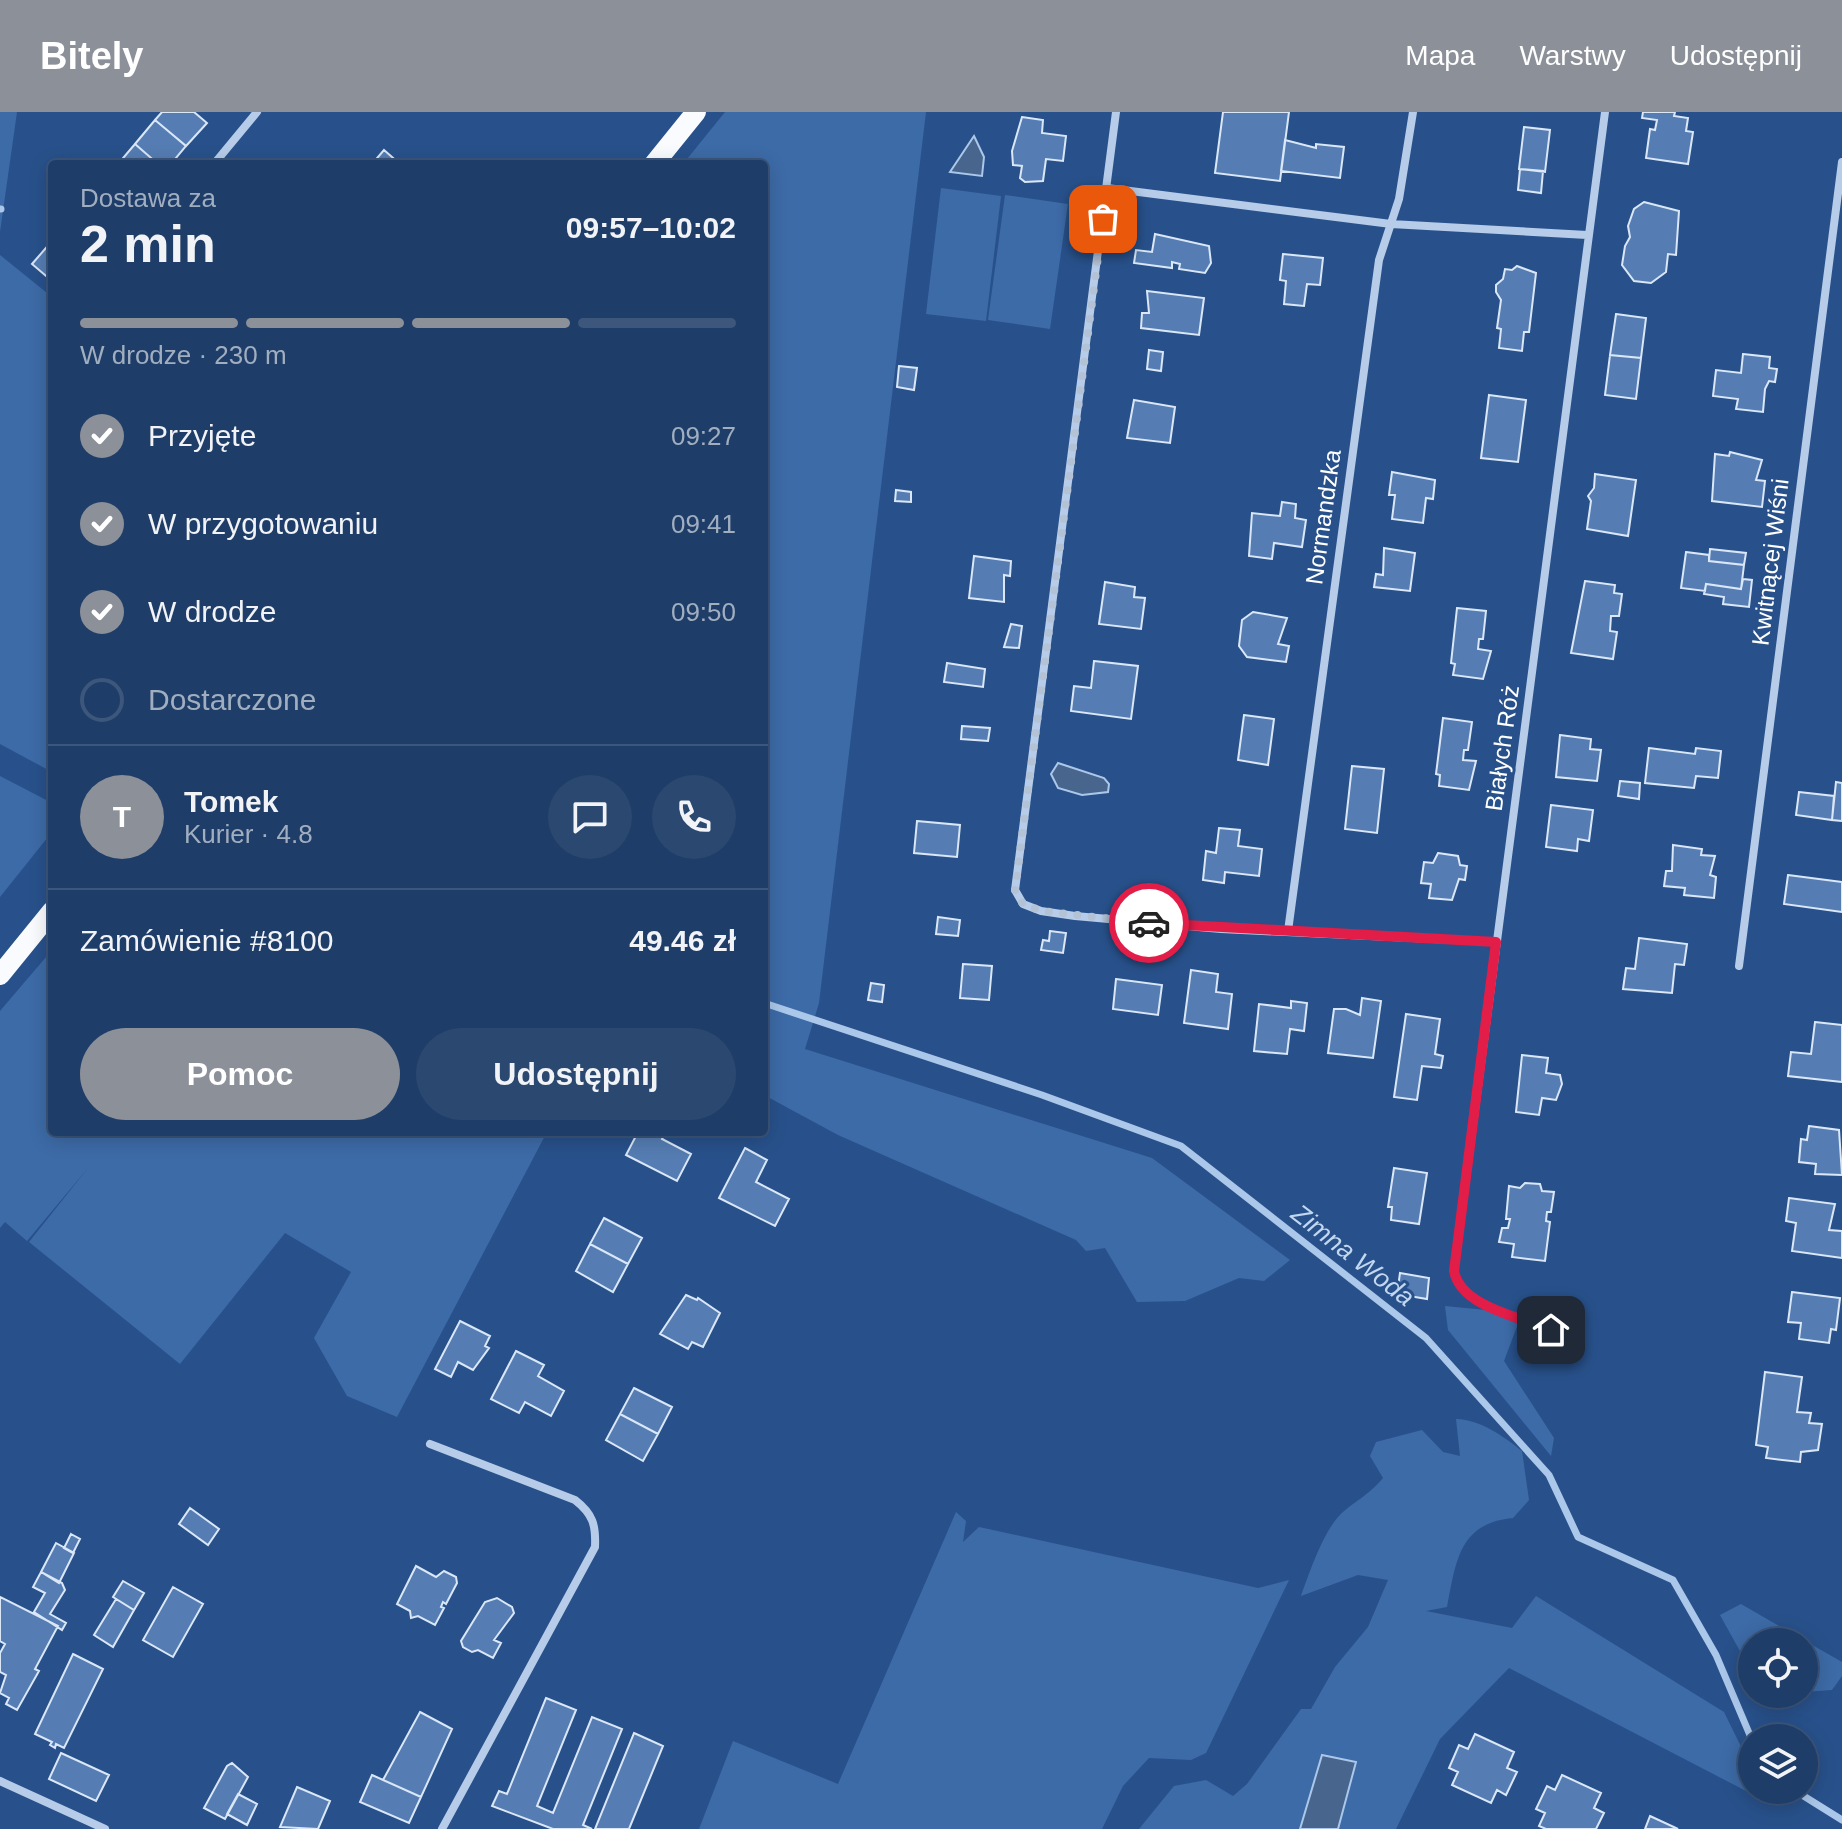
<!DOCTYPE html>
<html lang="pl">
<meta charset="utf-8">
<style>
body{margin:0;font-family:Arial,sans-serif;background:#2b4871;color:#f1f3f6;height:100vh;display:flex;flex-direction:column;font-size:30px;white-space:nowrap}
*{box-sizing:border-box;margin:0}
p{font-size:26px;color:#a1aec0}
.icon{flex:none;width:44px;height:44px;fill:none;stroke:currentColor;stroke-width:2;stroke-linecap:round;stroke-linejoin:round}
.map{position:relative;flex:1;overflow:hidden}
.drawer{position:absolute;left:48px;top:48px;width:720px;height:976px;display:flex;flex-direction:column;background:#1e3d68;border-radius:8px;box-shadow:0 4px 20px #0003,0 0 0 2px #3c567c}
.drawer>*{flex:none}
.buttons{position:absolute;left:1738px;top:1516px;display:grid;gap:16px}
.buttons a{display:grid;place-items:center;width:80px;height:80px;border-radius:50%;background:#1e3d68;box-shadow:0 4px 20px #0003,0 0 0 2px #3c567c;font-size:40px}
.pin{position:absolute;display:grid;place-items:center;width:68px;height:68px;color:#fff;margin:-34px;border-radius:16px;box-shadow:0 4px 12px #0006}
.courier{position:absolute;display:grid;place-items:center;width:80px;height:80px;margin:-40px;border:6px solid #e11d48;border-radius:50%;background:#fff;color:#222;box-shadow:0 2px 10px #0007}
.overview em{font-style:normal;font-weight:800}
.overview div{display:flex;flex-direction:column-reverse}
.overview{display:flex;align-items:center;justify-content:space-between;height:136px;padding:0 32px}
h1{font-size:52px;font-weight:800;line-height:60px}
.bar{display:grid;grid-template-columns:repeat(4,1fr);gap:12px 8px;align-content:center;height:96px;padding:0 32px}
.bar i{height:10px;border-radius:6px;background:#3c567c}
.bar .current{background:#8c9099}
.bar p{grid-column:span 4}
.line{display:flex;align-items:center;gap:20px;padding:0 32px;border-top:2px solid #3c567c}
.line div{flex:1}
.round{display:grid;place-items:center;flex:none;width:84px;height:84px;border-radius:42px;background:#2b4871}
ol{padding:0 32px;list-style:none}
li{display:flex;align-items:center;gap:24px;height:88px}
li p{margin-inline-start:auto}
li .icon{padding:8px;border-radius:50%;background:#8c9099;color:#fff;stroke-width:4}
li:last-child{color:#a1aec0}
li i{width:44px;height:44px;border:4px solid #3c567c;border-radius:50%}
.cta{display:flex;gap:16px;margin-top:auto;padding:16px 32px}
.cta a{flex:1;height:92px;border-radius:48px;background:#8c9099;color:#fff;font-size:32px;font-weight:800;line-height:92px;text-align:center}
.cta a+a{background:#2b4871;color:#f1f3f6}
header{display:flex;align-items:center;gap:48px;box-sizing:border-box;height:112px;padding:0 40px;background:#8c9099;color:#fff}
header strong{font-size:38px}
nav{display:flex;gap:44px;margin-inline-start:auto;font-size:28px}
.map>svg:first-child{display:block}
</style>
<header>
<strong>Bitely</strong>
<nav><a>Mapa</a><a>Warstwy</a><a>Udostępnij</a></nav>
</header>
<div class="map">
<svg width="1842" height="1717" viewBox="0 0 1842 1717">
<rect width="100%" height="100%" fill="#28518b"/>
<!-- green -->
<path fill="#3d6ba7" d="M 0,0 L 17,0 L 0,120 Z
M 725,0 L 926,0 L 819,891 L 805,937 L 1152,1046 L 1290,1148 L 1264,1169 L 1239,1166 L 1185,1189 L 1137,1190 L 1105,1136 L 1086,1139 L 1076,1128 L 838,1023 L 764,983 L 764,52 L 683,52 Z
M 941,76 L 1001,84 L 986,209 L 926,202 Z
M 1005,83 L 1068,92 L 1050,217 L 988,208 Z
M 0,143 L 52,185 L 52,660 L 0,632 Z
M 0,664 L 52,691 L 52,720 L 0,785 Z
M 52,838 L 52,1020 L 547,1020 L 397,1305 L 347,1284 L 314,1226 L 351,1160 L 285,1121 L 180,1252 L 29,1130 L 88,1056 L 27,1129 L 5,1110 L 0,1116 L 0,899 Z
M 1445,1194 L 1486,1198 L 1518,1212 L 1504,1249 L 1554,1326 L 1551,1344 L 1448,1218 Z
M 1456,1307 C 1481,1308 1503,1324 1522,1339 L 1529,1388 L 1513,1406 C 1459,1411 1456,1449 1447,1495 L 1426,1499 L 1512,1516 L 1536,1484 L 1724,1600 L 1752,1657 L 1748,1680 L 1509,1556 L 1440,1627 L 1396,1717 L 1139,1717 L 1174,1674 L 1206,1668 L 1233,1684 L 1247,1672 L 1301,1597 L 1311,1597 L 1335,1555 L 1368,1515 L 1388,1468 L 1358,1463 L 1301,1484 C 1309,1462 1323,1420 1340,1403 C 1354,1389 1367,1385 1383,1366 L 1370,1344 L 1376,1330 L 1422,1318 L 1443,1340 L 1460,1344 Z
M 956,1400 L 966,1409 L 963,1430 L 979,1415 L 1258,1476 L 1289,1468 L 1206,1641 L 1191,1648 L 1149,1646 L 1123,1674 L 1102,1717 L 699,1717 L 733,1629 L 838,1672 Z
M 1741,1492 L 1842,1550 L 1842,1564 L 1832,1578 L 1804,1580 L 1804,1530 L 1752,1530 L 1752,1561 L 1720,1503 Z"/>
<!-- water -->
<path fill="#48658e" stroke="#abc7ea" stroke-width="2" d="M 974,24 L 984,45 L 982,64 L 950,60 Z
M 1058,651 L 1104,666 L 1109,672 L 1108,680 L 1082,683 L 1058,676 L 1051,662 Z
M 1322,1643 L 1356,1650 L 1338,1717 L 1300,1717 Z"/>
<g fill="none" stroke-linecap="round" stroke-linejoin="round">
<!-- stream -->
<path stroke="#abc7ea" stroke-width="7" d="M 0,97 L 1,97
M 764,891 L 1042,983 L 1181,1034 L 1426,1226 L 1549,1363 L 1578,1425 L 1673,1468 L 1716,1543 L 1752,1628
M 1794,1678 L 1842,1708"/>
</g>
<!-- building -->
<path fill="#557db3" stroke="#dae7f7" stroke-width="2" d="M 162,0 L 194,0 L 207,11 L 186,34 L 155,8 Z
M 1223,0 L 1289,0 L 1280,69 L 1215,61 Z
M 1643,0 L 1675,0 L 1674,4 L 1688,6 L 1686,19 L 1693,20 L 1688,52 L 1646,46 L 1650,17 L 1655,18 L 1657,8 L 1642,6 Z
M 1022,5 L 1043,8 L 1042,21 L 1066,24 L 1063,49 L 1046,47 L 1043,69 L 1025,70 L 1020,66 L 1022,54 L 1013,53 L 1012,39 Z
M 155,8 L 186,34 L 171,52 L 158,52 L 135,32 Z
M 1524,15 L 1550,18 L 1545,60 L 1519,57 Z
M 1285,28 L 1316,36 L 1316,32 L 1344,35 L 1340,66 L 1281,59 Z
M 135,32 L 158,52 L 118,52 Z
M 384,38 L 400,52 L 372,52 Z
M 1520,57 L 1543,59 L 1541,81 L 1518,78 Z
M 1644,90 L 1679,99 L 1676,143 L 1668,142 L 1666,160 L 1651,171 L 1634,169 L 1622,153 L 1625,134 L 1630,125 L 1628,114 L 1634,97 Z
M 1155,122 L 1209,134 L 1211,151 L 1205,161 L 1179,157 L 1180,152 L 1172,150 L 1172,156 L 1134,151 L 1136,138 L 1152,140 Z
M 52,129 L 52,169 L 32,152 Z
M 1283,142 L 1323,146 L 1320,173 L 1307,172 L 1304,194 L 1284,192 L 1286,169 L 1280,168 Z
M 1517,154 L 1536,161 L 1529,220 L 1524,220 L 1522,239 L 1499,236 L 1501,217 L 1497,216 L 1501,188 L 1496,180 L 1496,173 L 1503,167 L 1505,157 L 1512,158 Z
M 1147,179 L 1204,186 L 1199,223 L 1141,216 L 1142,201 L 1149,201 Z
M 1616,202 L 1646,206 L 1641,246 L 1610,243 Z
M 1149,238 L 1163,240 L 1161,259 L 1147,257 Z
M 1743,242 L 1770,245 L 1769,256 L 1777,257 L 1775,270 L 1769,269 L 1765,277 L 1763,300 L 1736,297 L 1738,287 L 1713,284 L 1716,258 L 1741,261 Z
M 1610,243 L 1641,246 L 1636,287 L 1605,283 Z
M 899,254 L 917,256 L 914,278 L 897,275 Z
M 1489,283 L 1526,288 L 1518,350 L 1481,346 Z
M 1134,288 L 1175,295 L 1170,331 L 1127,326 Z
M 1730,340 L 1762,348 L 1756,368 L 1765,369 L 1762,395 L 1712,389 L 1715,342 L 1729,344 Z
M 1392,360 L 1435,368 L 1433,387 L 1426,386 L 1423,411 L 1392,407 L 1395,383 L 1389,383 Z
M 1595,362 L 1636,368 L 1628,424 L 1587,417 L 1591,389 L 1588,384 L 1594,376 Z
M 896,378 L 911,380 L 911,390 L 895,389 Z
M 1282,390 L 1296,392 L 1295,406 L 1306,408 L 1302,435 L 1274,431 L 1272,447 L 1249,444 L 1252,401 L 1280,404 Z
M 1384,436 L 1415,441 L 1410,479 L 1374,475 L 1376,462 L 1383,463 Z
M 1710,437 L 1746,441 L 1744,453 L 1709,449 Z
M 1686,440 L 1709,443 L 1709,449 L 1744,453 L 1741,477 L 1706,472 L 1705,479 L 1681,476 Z
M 974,444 L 1011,449 L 1010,464 L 1004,463 L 1004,490 L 969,486 Z
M 1743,467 L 1752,468 L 1749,495 L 1723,492 L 1724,485 L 1704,482 L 1706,472 L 1741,477 Z
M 1585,469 L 1615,473 L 1614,481 L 1622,482 L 1619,504 L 1611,504 L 1610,519 L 1617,520 L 1613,547 L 1571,541 Z
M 1105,470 L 1135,475 L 1134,485 L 1145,486 L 1141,517 L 1099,512 Z
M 1457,496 L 1486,499 L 1483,527 L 1479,527 L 1478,537 L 1491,539 L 1483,567 L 1453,563 L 1455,552 L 1451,551 Z
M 1253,500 L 1287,506 L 1278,532 L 1289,534 L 1286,550 L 1247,545 L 1239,534 L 1242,508 Z
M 1011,512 L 1022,514 L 1019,536 L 1004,535 Z
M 1094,549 L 1138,554 L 1131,607 L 1071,599 L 1074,574 L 1091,576 Z
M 947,551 L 985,557 L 983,575 L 944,570 Z
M 1244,603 L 1274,607 L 1268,653 L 1238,648 Z
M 1443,606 L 1472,610 L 1468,638 L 1464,638 L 1463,648 L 1476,649 L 1469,678 L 1439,674 L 1440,663 L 1436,662 Z
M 962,614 L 990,616 L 988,629 L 961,627 Z
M 1560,623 L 1591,627 L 1590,637 L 1601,638 L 1597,669 L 1556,665 Z
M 1649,636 L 1695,642 L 1696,636 L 1721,639 L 1718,666 L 1696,664 L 1694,676 L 1645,671 Z
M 1352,654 L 1384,657 L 1377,721 L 1345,717 Z
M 1620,669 L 1640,671 L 1639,687 L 1618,684 Z
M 1836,670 L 1842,671 L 1842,709 L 1832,708 Z
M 1799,680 L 1834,684 L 1832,708 L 1796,703 Z
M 1551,693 L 1593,698 L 1589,729 L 1578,727 L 1577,739 L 1546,735 Z
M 917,709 L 960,713 L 957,745 L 914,741 Z
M 1219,716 L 1240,718 L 1238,734 L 1262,737 L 1259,764 L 1225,760 L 1224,771 L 1203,768 L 1206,739 L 1216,741 Z
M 1673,733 L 1702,737 L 1701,743 L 1715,744 L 1710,763 L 1716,765 L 1714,786 L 1684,783 L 1685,776 L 1664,774 L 1666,759 L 1672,759 Z
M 1438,741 L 1458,744 L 1460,753 L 1467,754 L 1465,768 L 1459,767 L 1452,788 L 1429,786 L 1431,772 L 1421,771 L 1424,750 L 1433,751 Z
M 1788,763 L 1842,770 L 1842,800 L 1784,792 Z
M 938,805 L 960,808 L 958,824 L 936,822 Z
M 1050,819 L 1066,821 L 1063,841 L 1041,838 L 1043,828 L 1049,829 Z
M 1639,826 L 1687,832 L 1684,853 L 1675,852 L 1672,881 L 1623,877 L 1626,856 L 1635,857 Z
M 963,852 L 992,854 L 989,888 L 960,886 Z
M 1191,858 L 1218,862 L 1216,880 L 1232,882 L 1228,917 L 1184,911 Z
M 1116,867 L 1162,873 L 1158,903 L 1113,897 Z
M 871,871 L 884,873 L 882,890 L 868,888 Z
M 1362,886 L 1381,889 L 1373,946 L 1328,941 L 1334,897 L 1346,897 L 1360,903 Z
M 1291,889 L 1307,891 L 1304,919 L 1290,917 L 1287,942 L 1254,939 L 1259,892 L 1291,896 Z
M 1406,902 L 1440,907 L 1435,942 L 1443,944 L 1441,956 L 1422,954 L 1417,988 L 1394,985 Z
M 1815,910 L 1842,913 L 1842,970 L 1788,964 L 1791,940 L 1811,942 Z
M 1522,943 L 1548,946 L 1546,961 L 1560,963 L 1562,972 L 1556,988 L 1542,986 L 1539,1003 L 1516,1000 Z
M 1809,1014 L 1839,1018 L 1842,1063 L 1815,1062 L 1816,1052 L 1799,1050 L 1801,1027 L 1807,1028 Z
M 638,1020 L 665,1020 L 662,1027 L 691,1042 L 677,1069 L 626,1043 Z
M 745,1036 L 767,1048 L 756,1070 L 789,1087 L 775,1114 L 719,1086 Z
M 1394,1056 L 1427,1061 L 1419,1112 L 1391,1108 L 1392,1095 L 1388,1095 Z
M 1525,1071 L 1540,1072 L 1542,1079 L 1554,1080 L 1551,1100 L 1547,1100 L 1546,1109 L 1550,1110 L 1545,1149 L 1512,1145 L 1514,1132 L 1499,1130 L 1502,1116 L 1508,1116 L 1510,1107 L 1506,1107 L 1509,1074 L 1520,1076 Z
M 1789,1086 L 1835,1092 L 1829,1118 L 1842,1119 L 1842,1146 L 1792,1139 L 1796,1111 L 1786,1109 Z
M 604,1106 L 642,1126 L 628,1152 L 590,1132 Z
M 590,1132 L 628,1152 L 613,1180 L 576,1159 Z
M 1400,1161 L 1429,1166 L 1427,1187 L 1397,1182 Z
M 1792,1180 L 1840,1186 L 1836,1218 L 1831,1217 L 1829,1231 L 1799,1227 L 1801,1211 L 1788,1210 Z
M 686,1183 L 697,1188 L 698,1186 L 720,1201 L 703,1235 L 692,1230 L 688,1237 L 660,1222 Z
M 460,1209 L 490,1224 L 485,1234 L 489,1236 L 473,1258 L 458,1250 L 451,1265 L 435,1257 Z
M 516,1239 L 544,1253 L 538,1264 L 564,1279 L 551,1304 L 525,1290 L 519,1301 L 491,1287 Z
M 1765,1260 L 1802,1265 L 1797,1300 L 1811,1301 L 1809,1311 L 1822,1312 L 1818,1338 L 1801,1340 L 1800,1350 L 1766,1346 L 1768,1335 L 1756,1333 Z
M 634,1276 L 672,1295 L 658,1322 L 620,1302 Z
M 620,1302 L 658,1322 L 643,1349 L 606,1328 Z
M 190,1396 L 219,1417 L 208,1433 L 179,1412 Z
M 71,1422 L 80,1427 L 73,1441 L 64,1436 Z
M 56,1431 L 74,1441 L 59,1471 L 41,1460 Z
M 416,1454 L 436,1465 L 444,1459 L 456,1465 L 457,1471 L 446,1492 L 443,1490 L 441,1495 L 444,1496 L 435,1513 L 418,1504 L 411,1506 L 410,1499 L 397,1492 Z
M 41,1460 L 62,1471 L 65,1478 L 50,1502 L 66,1511 L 62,1518 L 34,1500 L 45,1481 L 33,1475 Z
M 123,1469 L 144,1481 L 134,1498 L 113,1485 Z
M 173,1475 L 203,1492 L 173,1545 L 143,1528 Z
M 0,1485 L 58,1514 L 35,1557 L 39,1559 L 17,1598 L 6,1592 L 9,1586 L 0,1581 L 6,1563 L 0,1560 L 0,1541 L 5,1532 L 0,1529 Z
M 497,1486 L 512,1495 L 514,1501 L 494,1528 L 501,1531 L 493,1546 L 478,1538 L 472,1540 L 463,1535 L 461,1529 L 485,1490 Z
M 116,1487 L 134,1498 L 113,1535 L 94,1523 Z
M 73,1542 L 103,1557 L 64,1636 L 56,1632 L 55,1636 L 50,1633 L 52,1630 L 35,1622 Z
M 546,1586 L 576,1598 L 537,1694 L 553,1701 L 592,1605 L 622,1617 L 583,1713 L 592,1717 L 553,1717 L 492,1694 L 499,1679 L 507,1682 Z
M 420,1600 L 452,1617 L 421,1685 L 383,1668 Z
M 634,1621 L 663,1634 L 629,1717 L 595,1717 Z
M 1475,1622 L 1514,1640 L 1507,1656 L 1517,1660 L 1506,1683 L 1497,1678 L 1491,1691 L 1452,1673 L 1458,1660 L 1449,1656 L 1459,1633 L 1468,1637 Z
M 61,1641 L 109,1663 L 96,1689 L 49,1667 Z
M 232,1651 L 248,1665 L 225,1707 L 204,1696 L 227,1654 Z
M 372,1663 L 421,1685 L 409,1711 L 360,1690 Z
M 1562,1663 L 1601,1681 L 1594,1696 L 1604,1701 L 1596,1717 L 1546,1717 L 1539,1714 L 1545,1701 L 1536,1697 L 1547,1674 L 1555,1678 Z
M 297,1675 L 330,1689 L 318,1717 L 280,1715 Z
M 238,1682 L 257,1692 L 247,1713 L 227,1702 Z
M 1650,1704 L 1678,1717 L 1645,1717 Z"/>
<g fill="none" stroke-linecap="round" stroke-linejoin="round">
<!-- minor -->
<path stroke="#b6cce9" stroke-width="8" d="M 1116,0 L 1015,778 L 1023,792 L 1041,799 L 1075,804 L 1221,817 L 1496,830
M 214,52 L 257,0
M 1107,76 L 1391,112 L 1587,123
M 1288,819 L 1379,148 L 1399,87 L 1413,0
M 1739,854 L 1842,50
M 1551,1218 C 1520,1205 1461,1195 1454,1159 L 1605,0
M 430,1332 L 575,1388 C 593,1402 596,1413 595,1435 L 442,1717
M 0,1669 L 105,1717"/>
<!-- primary -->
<path stroke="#f9fbfe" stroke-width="20" d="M 654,52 L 696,0
M 0,863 L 52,799"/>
</g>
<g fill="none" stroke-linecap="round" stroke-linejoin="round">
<!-- done -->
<path stroke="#b4c2d6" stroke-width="8" stroke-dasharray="0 14.4" d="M 1103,107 L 1015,778 L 1023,792 L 1041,799 L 1149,811"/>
<!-- route -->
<path stroke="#e11d48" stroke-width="10" d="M 1149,811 L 1496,830 L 1454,1159 C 1461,1195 1520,1205 1551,1218"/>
</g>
<g text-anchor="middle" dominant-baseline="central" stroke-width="6" stroke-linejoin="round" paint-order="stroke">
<!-- street labels -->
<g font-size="24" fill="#fff" stroke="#28518b">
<text transform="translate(1323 405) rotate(-82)">Normandzka</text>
<text transform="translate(1770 450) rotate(-83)">Kwitnącej Wiśni</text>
<text transform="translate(1502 636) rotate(-82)">Białych Róż</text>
</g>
<!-- water labels -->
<g font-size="26" font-style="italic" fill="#c2d7f0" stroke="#28518b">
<text transform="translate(1353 1143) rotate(38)">Zimna Woda</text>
</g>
</g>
</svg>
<div class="buttons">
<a><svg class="icon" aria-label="locate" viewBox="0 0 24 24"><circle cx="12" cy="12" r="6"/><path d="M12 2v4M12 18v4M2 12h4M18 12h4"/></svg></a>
<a><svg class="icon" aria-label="layers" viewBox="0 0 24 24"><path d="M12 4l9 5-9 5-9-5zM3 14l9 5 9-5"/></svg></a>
</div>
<div class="pin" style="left:1103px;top:107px;background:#ea580c"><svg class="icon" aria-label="bag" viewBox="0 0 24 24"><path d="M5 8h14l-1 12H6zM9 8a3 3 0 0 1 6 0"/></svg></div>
<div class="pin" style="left:1551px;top:1218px;background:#1f2937"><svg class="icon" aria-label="home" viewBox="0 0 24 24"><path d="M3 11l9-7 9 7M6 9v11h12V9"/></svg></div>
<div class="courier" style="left:1149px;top:811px"><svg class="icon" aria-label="car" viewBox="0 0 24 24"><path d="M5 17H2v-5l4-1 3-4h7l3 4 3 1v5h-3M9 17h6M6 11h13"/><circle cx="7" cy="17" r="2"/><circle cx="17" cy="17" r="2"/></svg></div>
<section class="drawer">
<div class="overview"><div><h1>2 min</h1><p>Dostawa za</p></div><em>09:57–10:02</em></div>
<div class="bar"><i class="current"></i><i class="current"></i><i class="current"></i><i></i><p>W drodze · 230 m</p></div>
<ol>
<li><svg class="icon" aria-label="check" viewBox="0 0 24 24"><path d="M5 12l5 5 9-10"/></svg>Przyjęte<p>09:27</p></li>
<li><svg class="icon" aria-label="check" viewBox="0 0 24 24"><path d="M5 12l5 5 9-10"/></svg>W przygotowaniu<p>09:41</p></li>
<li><svg class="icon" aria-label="check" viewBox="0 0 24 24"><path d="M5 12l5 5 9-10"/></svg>W drodze<p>09:50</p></li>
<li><i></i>Dostarczone</li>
</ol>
<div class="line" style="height:144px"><b class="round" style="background:#8c9099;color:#fff">T</b><div><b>Tomek</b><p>Kurier · 4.8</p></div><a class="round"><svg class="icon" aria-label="chat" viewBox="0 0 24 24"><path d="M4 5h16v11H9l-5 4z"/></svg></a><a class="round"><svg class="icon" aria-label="phone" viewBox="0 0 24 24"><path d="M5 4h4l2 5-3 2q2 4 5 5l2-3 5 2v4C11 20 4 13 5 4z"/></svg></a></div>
<div class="line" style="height:104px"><div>Zamówienie #8100</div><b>49.46 zł</b></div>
<div class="cta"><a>Pomoc</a><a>Udostępnij</a></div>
</section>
</div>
